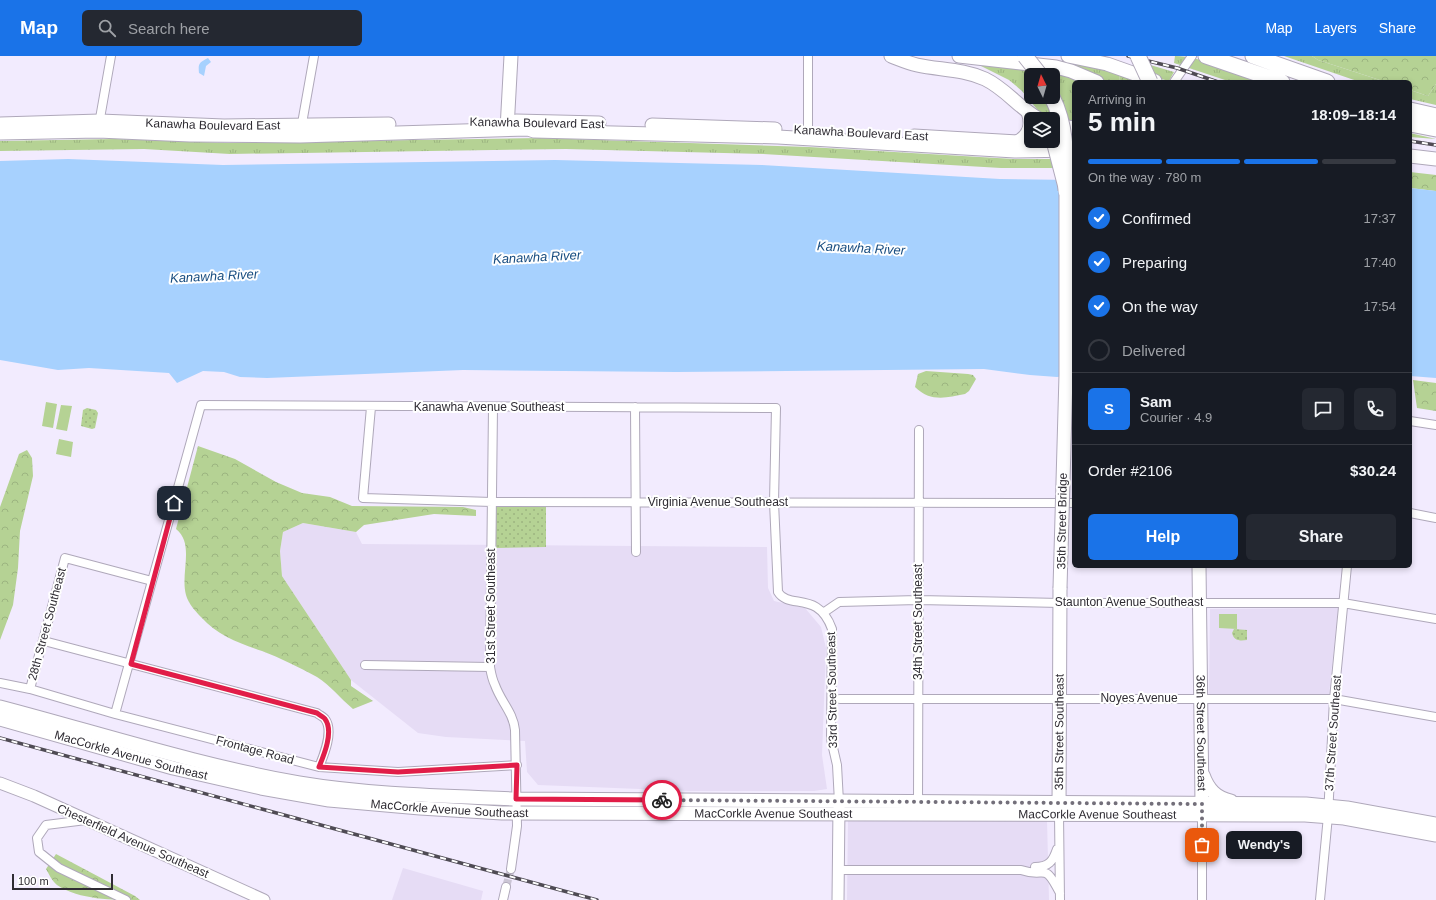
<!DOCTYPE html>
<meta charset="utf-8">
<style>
body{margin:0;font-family:Helvetica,sans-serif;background:#242831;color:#f1f3f6;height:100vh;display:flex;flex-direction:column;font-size:15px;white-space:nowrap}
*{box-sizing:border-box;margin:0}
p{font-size:13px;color:#9ea1a6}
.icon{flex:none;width:22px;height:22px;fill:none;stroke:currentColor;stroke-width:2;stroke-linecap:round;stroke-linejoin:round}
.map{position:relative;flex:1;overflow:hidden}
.details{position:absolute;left:1072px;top:24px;width:340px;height:488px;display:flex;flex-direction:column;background:#171b24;border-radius:6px;box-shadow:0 2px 6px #0003}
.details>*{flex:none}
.needle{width:26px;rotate:355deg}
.controls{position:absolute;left:1024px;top:12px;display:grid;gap:8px}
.controls a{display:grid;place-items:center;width:36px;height:36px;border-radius:6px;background:#171b24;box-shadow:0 2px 6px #0003;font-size:20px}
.scale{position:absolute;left:12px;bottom:10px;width:101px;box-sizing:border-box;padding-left:4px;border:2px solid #2f2c33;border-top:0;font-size:11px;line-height:14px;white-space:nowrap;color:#2f2c33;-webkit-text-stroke:3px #fff;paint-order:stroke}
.pin{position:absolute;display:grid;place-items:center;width:34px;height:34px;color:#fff;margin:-17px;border-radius:8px;box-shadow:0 2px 6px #0006}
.courier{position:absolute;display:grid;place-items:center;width:40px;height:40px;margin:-20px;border:3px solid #e11d48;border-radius:50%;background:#fff;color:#222;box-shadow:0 1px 5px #0007}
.bubble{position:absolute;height:28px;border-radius:6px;background:#171b24;box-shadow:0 2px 6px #0003;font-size:13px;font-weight:800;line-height:28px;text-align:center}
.head em{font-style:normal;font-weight:800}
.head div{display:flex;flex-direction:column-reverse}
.head{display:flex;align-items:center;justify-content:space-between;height:68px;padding:0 16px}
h1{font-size:26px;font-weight:800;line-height:30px}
.bar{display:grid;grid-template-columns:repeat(4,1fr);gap:6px 4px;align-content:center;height:48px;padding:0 16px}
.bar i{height:5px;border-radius:3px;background:#363941}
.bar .current{background:#1a73e8}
.bar p{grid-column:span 4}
.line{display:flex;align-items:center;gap:10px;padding:0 16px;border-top:1px solid #363941}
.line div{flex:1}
.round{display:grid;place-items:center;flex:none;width:42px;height:42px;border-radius:6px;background:#242831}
ol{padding:0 16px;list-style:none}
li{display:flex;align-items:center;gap:12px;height:44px}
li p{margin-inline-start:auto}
li .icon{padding:4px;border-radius:50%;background:#1a73e8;color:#fff;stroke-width:4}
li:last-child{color:#9ea1a6}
li i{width:22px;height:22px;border:2px solid #363941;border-radius:50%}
.action{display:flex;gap:8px;margin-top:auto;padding:8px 16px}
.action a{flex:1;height:46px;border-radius:6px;background:#1a73e8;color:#fff;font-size:16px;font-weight:800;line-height:46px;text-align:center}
.action a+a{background:#242831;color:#f1f3f6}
header{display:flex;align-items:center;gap:24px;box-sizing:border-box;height:56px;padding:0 20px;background:#1a73e8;color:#fff}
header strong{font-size:19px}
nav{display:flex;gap:22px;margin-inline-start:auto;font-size:14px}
.search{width:280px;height:36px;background:#242831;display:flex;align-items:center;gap:10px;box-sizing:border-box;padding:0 14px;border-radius:6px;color:#9ea1a6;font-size:15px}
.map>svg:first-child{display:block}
</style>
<header>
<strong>Map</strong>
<div class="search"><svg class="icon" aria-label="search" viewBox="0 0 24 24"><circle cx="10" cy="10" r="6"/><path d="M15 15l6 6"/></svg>Search here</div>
<nav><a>Map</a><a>Layers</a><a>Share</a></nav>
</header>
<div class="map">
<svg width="1436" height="844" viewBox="0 0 1436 844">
<defs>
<pattern id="grass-tufts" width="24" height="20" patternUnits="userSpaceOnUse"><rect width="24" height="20" fill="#b5d294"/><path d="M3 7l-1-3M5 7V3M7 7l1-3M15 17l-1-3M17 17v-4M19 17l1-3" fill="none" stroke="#9cb480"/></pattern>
<pattern id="forest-crowns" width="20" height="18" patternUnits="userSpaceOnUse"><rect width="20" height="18" fill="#b5d294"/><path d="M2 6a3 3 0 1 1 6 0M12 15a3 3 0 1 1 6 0" fill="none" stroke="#9cb480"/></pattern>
<pattern id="park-dots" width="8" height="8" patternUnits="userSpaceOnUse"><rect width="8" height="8" fill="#b5d294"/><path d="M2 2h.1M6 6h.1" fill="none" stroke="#9cb480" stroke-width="1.8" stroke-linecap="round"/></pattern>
</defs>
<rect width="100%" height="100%" fill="#f2ebfe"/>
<!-- built -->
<path fill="#e6dcf5" d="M 303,467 L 356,476 L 362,488 L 767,491 L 768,532 L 774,545 L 805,552 L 821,571 L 826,592 L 822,699 L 827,733 L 814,735 L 691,735 L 538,729 L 527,716 L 525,685 L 446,681 L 418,677 L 351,624 L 282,520 L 280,495 L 283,476 Z
M 1338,552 L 1329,639 L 1209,638 L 1210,553 Z
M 848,764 L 1047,764 L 1049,844 L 847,844 Z
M 403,812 L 483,835 L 481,844 L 392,844 Z"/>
<!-- grass -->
<path fill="url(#grass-tufts)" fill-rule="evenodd" d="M 1175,0 C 1202,0 1231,16 1256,26 L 1231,26 L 1174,7 Z
M 1284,0 L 1312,0 L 1318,4 L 1386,26 L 1360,26 Z
M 969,4 L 1045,12 L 1086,26 L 1074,26 L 1074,65 L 1045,63 L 1022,35 L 1009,24 ZM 1031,19 L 1053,19 L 1053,41 L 1031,41 Z
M 1067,5 L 1120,17 L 1119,26 L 1108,26 Z
M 1147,8 L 1174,16 L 1169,25 L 1150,20 Z
M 1436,28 L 1436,49 L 1410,43 L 1410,34 L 1428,40 Z
M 1410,77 L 1436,83 L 1410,81 Z
M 540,82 L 809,91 L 1014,103 L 1052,103 L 1053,112 L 1001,112 L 763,98 L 566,93 L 230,98 L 144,93 L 0,95 L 0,85 L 115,83 L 229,87 Z"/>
<!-- forest -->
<path fill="url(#forest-crowns)" d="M 1312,0 L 1436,0 L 1436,28 L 1428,40 L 1410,34 L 1410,26 L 1386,26 L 1318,4 Z
M 1120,17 L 1141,26 L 1119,26 Z
M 1410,116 L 1436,119 L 1436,135 L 1410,132 Z
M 926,315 L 968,318 L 973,319 L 976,323 L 969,335 L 965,338 C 946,342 930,346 915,331 L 918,318 Z
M 1413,324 L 1436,327 L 1436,355 L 1417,352 Z
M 198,390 L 235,403 L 276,426 L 302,437 L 330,441 L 352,450 L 463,451 L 476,454 L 476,460 L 434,458 L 364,469 L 356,476 L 303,467 L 283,476 L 280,495 L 282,520 L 351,624 L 351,630 L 373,645 L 353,653 C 340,642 331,630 317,621 C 299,611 280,602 262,595 C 239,587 218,580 201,561 C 196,556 188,547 186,539 C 180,517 195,488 176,473 Z
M 27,394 L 32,402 L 33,420 L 20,475 L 18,512 L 13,549 L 0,584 L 0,451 L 19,398 Z
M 56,798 L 135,840 L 140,844 C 112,844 80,844 57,829 C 52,825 49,818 46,813 Z"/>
<!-- park -->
<path fill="url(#park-dots)" d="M 87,352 L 96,354 L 98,357 L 95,372 L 92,373 L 81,370 L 83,354 Z
M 546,450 L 546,491 L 496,492 L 496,451 Z
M 1234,573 L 1247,574 L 1247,584 C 1240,585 1234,585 1232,577 Z"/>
<!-- pitch -->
<path fill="#b5d294" d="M 46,346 L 57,348 L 53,372 L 42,370 Z
M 61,349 L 72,350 L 67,375 L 56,373 Z
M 59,383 L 73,386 L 71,401 L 56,398 Z
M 1219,558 L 1237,558 L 1237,573 L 1219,572 Z"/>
<!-- water -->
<path fill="#a7d1fe" d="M 208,2 L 211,6 L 206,10 L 204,20 L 199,17 C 198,7 199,7 208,2 Z
M 68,103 L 223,109 L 555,104 L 762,109 L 1000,123 L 1074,124 L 1074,319 L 1057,321 L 1030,319 L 984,313 L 676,316 L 463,314 L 267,322 L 240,321 L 224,316 L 203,315 L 177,327 L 169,317 L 89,312 L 58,314 L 0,304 L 0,105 Z
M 1410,132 L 1436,135 L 1436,322 L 1410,320 Z"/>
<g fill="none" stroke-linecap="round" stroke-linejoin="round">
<!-- street-tunnel -->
<path stroke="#cbc5d5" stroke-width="8" stroke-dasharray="8 4" stroke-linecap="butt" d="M 506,831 L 511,813"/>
<!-- street casing -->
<g stroke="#afa8ba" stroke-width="10">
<path id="street" d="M 1174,26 L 1192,0
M 99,68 L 111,0
M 301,73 L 314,0
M 808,83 L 808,0
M 371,351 L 363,442 L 492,446 L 1074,447
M 635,351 L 636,496
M 493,352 L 490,611 C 491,617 492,623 495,629 C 501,646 513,656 515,674 L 517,770 L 511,813
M 1410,365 L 1436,369
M 1410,457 L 1436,462
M 823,557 L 839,546 L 918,544 L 1060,547 L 1343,547 L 1436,563
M 44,585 L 317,657 C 319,659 324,661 325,663 C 334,675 324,699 319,711
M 365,609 L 490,611
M 0,627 L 30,633 L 115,658 L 319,711 L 398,716 L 517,709
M 30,633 L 65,502 L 152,525
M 840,643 L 1334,643 L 1436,661
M 115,658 L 201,349 L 776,352 L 774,446 L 778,536 C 789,554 818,534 832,573 L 831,683 L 837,709 L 839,746
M 918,749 L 919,374
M 1202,755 L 1202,844
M 1059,758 L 1060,844
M 86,764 L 46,769 L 37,782 L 39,796 L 59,812 L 126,844
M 1035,811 C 1049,811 1053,805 1057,793
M 838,814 L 1021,814 C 1047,823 1043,804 1060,837
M 503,844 L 506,831
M 1320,844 L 1328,760 L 1334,643 L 1347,510"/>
</g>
<!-- secondary casing -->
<g stroke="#afa8ba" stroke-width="13">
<path id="secondary" d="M 0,727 L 34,740 L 264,844
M 838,844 L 839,751"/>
</g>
<!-- primary casing -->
<g stroke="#afa8ba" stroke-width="15">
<g id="primary">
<path d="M 891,0 C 899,3 908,7 917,9 C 940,14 963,13 985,23 C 1006,33 1019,52 1039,63"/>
<path d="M 959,0 L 1056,11 L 1071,15 L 1097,26"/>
<path d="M 1068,0 L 1107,8 L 1155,25"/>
<path d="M 516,65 L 599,67"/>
<path id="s1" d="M 0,68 L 100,65 L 224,70 L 389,68"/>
<path d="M 652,69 L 775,73"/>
<path d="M 1053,69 L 1074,72"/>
<path d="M 507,73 L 511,0"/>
<path d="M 0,77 L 98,75 L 190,79 L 300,80 L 528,73 L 534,75 L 778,81 L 1015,95 L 1074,94"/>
<path d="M 914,80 L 1034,87"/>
<path d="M 1017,86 C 1029,80 1033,70 1028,56"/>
<path d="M 1410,100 L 1436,103"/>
<path id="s2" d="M 1199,510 L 1202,747"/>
<path d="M 0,651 C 99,677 198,709 299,727 C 371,739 443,740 516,743 L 1306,748 L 1347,752 L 1436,768"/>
<path id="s3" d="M 0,663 L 173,712 L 261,732 L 329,744 L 420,752 L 502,757 L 1305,759 L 1344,762 L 1436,779"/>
<path d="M 1203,719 C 1208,733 1216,742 1231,745"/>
<path id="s4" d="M 1059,754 L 1060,532"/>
</g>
</g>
<!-- highway casing -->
<g stroke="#afa8ba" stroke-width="17">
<path id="highway" d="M 1206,0 L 1282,26
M 1253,0 L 1327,26
M 1410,54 L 1436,60
M 1410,68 L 1436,73"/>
</g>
<!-- street -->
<use href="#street" stroke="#fff" stroke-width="8"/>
<!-- secondary -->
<use href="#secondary" stroke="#fff" stroke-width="11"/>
<!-- primary -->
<use href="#primary" stroke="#fff" stroke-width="13"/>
<!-- highway -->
<use href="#highway" stroke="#fff" stroke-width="15"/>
<!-- rail casing -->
<g stroke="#4f4b54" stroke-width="3.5">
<path id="rail" d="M 1128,0 L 1177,12 L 1218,26
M 1410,85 L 1436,89
M 0,682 L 597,844"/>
</g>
<!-- rail -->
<use href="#rail" stroke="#fff" stroke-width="2" stroke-dasharray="6" stroke-linecap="butt"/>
<!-- primary-bridge casing -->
<g stroke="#afa8ba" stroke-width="15" stroke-linecap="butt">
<path id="primary-bridge" d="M 1053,85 L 1066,135 L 1066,319 L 1060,532"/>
</g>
<!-- highway-bridge casing -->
<g stroke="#afa8ba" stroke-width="17" stroke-linecap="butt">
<path id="highway-bridge" d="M 1025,0 L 1040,19
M 1138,0 L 1150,26
M 1052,41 C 1067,70 1066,103 1066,135"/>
</g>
<!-- primary-bridge -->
<use href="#primary-bridge" stroke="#fff" stroke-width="13"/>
<!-- highway-bridge -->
<use href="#highway-bridge" stroke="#fff" stroke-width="15"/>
</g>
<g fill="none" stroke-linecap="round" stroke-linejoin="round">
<!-- done -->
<path stroke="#736f7a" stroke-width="4" stroke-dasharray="0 7.2" d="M 662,744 L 1202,748 L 1202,789"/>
<!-- route -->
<path stroke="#e11d48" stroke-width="5" d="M 174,447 L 131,608 L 317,657 C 319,659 324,661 325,663 C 334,675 324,699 319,711 L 398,716 L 517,709 L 516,743 L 662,744"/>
</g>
<g text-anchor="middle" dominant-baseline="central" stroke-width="4" stroke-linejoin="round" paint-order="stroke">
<!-- street labels -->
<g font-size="12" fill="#2f2c33" stroke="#fff">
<text transform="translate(537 67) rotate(1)">Kanawha Boulevard East</text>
<text stroke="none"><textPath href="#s1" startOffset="213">Kanawha Boulevard East</textPath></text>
<text transform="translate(861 77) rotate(3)">Kanawha Boulevard East</text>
<text x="489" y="351">Kanawha Avenue Southeast</text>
<text x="718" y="446">Virginia Avenue Southeast</text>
<text transform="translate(1062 465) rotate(-89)">35th Street Bridge</text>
<text x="1129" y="546">Staunton Avenue Southeast</text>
<text transform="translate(491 550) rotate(-90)">31st Street Southeast</text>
<text transform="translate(918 566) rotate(-90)">34th Street Southeast</text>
<text transform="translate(47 568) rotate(-75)">28th Street Southeast</text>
<text transform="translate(832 634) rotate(-91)">33rd Street Southeast</text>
<text x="1139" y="642">Noyes Avenue</text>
<text stroke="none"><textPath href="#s4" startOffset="78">35th Street Southeast</textPath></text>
<text stroke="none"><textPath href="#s2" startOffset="167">36th Street Southeast</textPath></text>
<text transform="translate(1333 677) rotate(-86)">37th Street Southeast</text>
<text transform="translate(255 694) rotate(15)">Frontage Road</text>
<text stroke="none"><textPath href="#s3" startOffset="136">MacCorkle Avenue Southeast</textPath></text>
<text stroke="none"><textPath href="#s3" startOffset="460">MacCorkle Avenue Southeast</textPath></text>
<text stroke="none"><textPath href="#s3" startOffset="784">MacCorkle Avenue Southeast</textPath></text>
<text stroke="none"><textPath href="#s3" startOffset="1108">MacCorkle Avenue Southeast</textPath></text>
<text transform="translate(133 785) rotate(24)">Chesterfield Avenue Southeast</text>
</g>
<!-- water labels -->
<g font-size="13" font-style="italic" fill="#184d80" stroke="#fff">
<text transform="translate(861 192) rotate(3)">Kanawha River</text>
<text transform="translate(537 201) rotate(-3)">Kanawha River</text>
<text transform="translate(214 220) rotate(-3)">Kanawha River</text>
</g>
</g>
</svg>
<div class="controls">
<a><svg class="needle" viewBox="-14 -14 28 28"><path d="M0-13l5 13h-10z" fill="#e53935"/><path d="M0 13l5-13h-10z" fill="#9ea1a6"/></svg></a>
<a><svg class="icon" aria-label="layers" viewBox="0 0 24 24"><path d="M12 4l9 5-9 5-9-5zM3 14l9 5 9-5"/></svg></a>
</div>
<div class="scale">100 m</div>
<div class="pin" style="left:1202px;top:789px;background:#ea580c"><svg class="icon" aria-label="bag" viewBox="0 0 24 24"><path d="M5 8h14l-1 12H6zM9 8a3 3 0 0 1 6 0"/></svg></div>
<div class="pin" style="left:174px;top:447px;background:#1f2937"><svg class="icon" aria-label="home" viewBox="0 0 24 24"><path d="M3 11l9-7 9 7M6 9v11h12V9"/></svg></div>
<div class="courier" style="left:662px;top:744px"><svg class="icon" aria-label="bike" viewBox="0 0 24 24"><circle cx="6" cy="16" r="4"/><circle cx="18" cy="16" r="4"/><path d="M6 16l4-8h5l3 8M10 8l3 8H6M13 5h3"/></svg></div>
<div class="bubble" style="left:1226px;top:775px;width:76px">Wendy's</div>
<section class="details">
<div class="head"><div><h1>5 min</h1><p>Arriving in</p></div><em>18:09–18:14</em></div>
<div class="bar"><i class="current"></i><i class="current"></i><i class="current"></i><i></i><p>On the way · 780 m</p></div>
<ol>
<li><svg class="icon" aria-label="check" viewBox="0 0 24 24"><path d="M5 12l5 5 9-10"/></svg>Confirmed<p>17:37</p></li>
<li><svg class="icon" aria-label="check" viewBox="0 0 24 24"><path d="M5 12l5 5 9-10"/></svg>Preparing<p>17:40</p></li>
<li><svg class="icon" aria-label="check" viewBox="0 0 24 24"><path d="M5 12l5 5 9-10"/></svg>On the way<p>17:54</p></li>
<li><i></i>Delivered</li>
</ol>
<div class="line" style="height:72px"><b class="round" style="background:#1a73e8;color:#fff">S</b><div><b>Sam</b><p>Courier · 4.9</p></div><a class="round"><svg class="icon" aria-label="chat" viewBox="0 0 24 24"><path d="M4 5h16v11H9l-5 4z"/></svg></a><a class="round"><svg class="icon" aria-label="phone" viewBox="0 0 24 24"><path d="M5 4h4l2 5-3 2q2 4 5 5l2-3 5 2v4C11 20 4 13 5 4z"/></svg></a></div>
<div class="line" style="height:52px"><div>Order #2106</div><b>$30.24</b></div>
<div class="action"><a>Help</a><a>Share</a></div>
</section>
</div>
